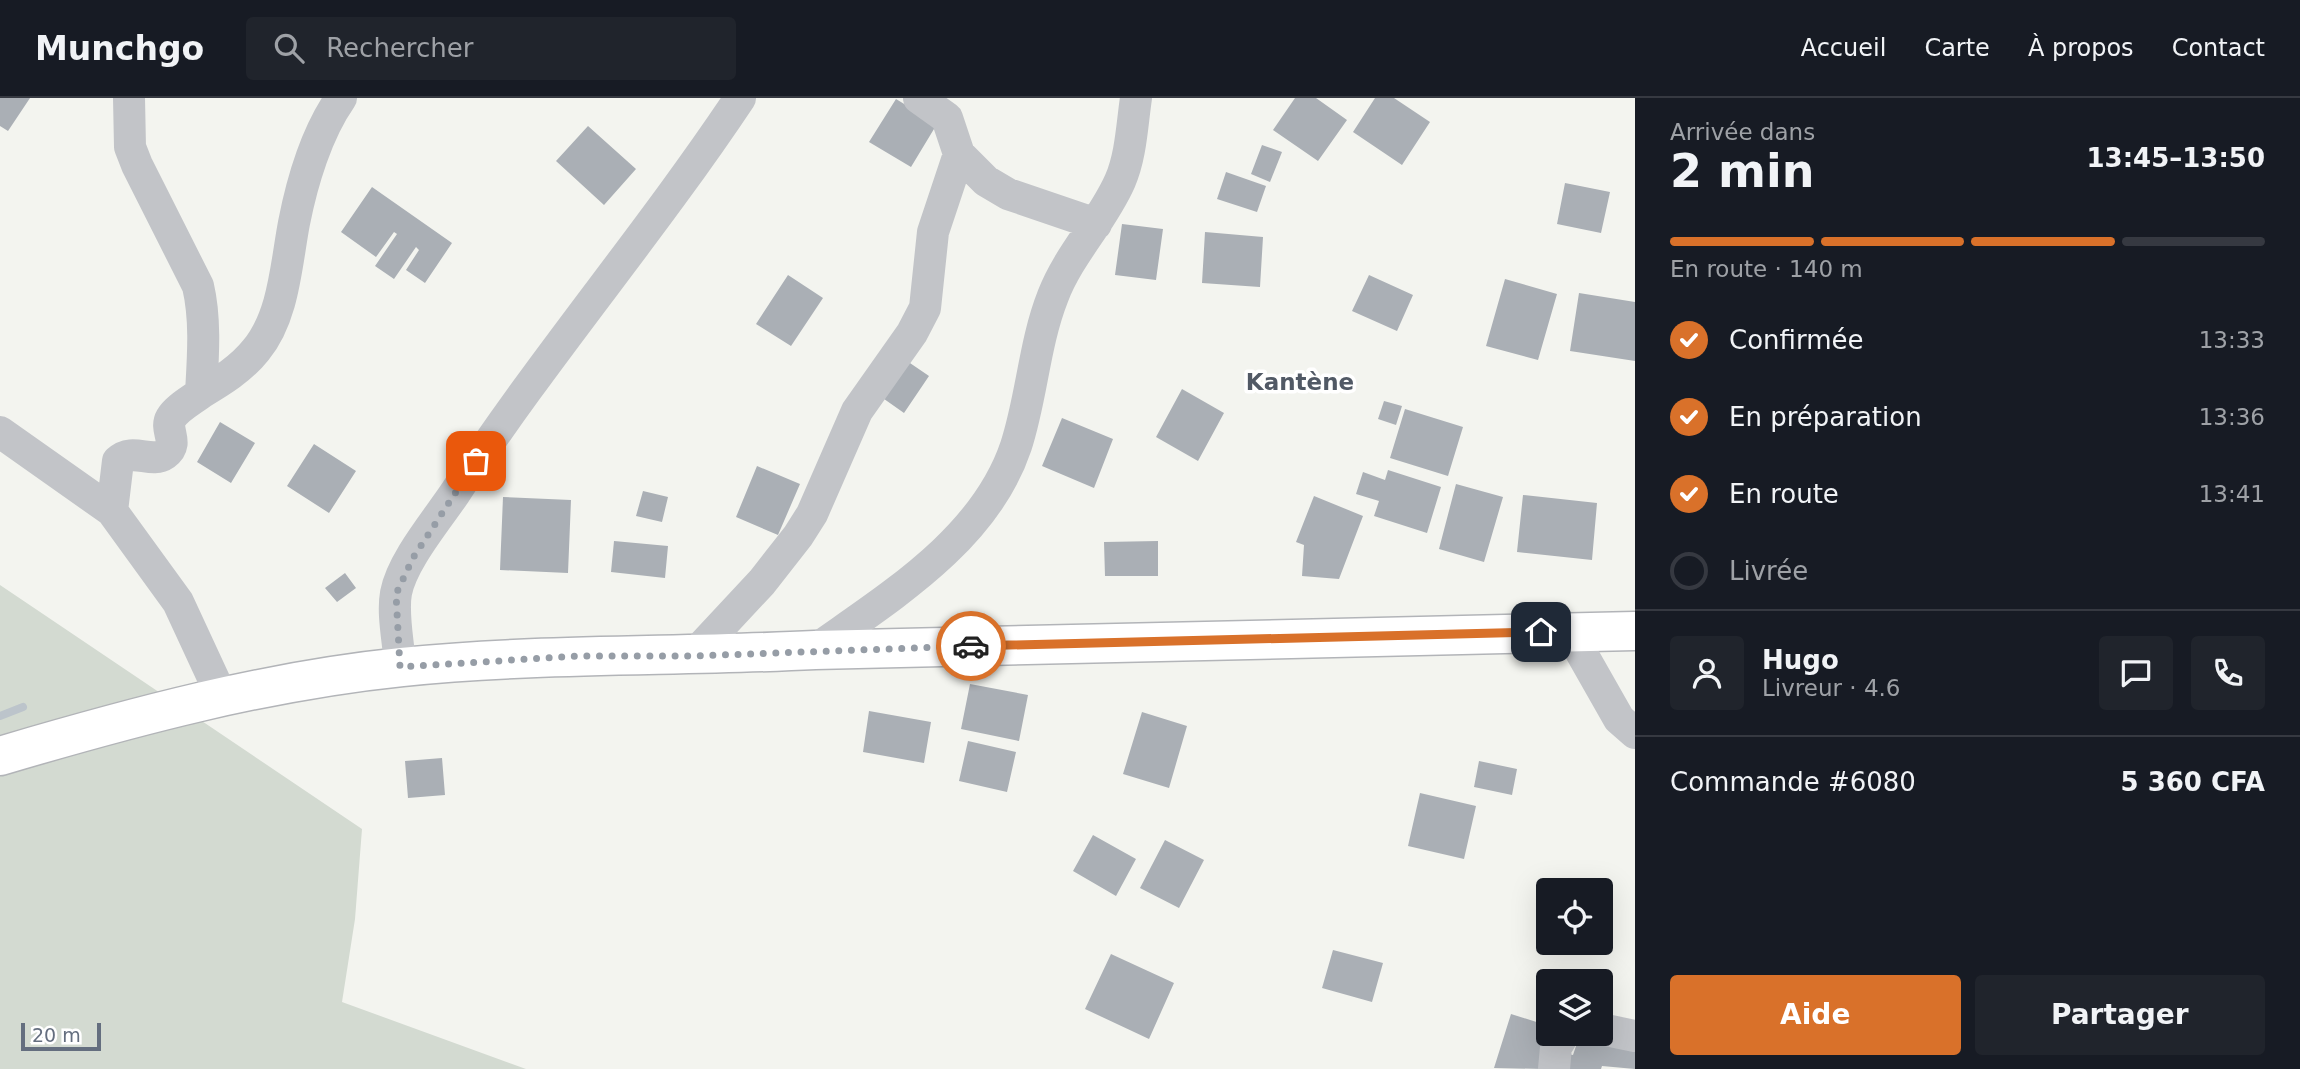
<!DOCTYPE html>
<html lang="fr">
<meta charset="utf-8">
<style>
body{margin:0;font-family:"DejaVu Sans",sans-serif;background:#20242c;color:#f1f3f6;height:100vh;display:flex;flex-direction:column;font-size:26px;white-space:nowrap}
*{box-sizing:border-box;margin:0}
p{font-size:23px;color:#9ea1a6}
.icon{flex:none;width:38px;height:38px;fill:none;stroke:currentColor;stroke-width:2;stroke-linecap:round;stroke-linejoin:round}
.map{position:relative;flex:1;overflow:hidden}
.panel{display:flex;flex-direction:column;background:#171b24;width:665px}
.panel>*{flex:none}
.buttons{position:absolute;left:1536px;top:780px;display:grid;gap:14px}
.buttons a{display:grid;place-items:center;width:77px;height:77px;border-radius:7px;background:#171b24;box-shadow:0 7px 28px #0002;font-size:35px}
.scale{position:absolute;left:21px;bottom:18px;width:80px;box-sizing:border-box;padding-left:7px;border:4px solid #646e7f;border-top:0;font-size:19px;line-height:24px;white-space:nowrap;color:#646e7f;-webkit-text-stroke:5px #fff;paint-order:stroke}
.pin{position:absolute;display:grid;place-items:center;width:60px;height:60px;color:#fff;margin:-30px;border-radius:14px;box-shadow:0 4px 10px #0006}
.courier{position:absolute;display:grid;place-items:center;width:70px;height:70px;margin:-35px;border:5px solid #d9712a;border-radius:50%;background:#fff;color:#222;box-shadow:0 2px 9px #0007}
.summary em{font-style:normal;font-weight:800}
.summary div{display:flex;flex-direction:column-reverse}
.summary{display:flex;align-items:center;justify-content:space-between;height:119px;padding:0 35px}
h1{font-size:46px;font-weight:800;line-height:52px}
.bar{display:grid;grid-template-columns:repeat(4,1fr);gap:10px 7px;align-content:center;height:84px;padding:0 35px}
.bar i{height:9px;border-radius:5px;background:#363941}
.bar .selected{background:#d9712a}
.bar p{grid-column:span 4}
.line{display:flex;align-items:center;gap:18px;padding:0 35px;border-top:2px solid #363941}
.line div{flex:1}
.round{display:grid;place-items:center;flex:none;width:74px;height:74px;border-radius:7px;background:#20242c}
ol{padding:0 35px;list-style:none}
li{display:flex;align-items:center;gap:21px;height:77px}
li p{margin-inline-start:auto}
li .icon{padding:7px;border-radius:50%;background:#d9712a;color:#fff;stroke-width:4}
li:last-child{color:#9ea1a6}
li i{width:38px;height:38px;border:4px solid #363941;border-radius:50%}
.cta{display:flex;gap:14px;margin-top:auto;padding:14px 35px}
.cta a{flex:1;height:80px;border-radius:7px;background:#d9712a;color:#fff;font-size:28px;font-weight:800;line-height:80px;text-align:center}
.cta a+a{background:#20242c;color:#f1f3f6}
header{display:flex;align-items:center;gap:42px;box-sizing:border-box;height:98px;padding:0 35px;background:#171b24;border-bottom:2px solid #363941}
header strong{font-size:33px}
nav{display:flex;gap:38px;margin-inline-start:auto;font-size:24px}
.search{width:490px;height:63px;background:#20242c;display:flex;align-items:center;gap:18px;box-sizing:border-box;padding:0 24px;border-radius:7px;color:#9ea1a6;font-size:26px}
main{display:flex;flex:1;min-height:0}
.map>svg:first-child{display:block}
</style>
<header>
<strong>Munchgo</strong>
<div class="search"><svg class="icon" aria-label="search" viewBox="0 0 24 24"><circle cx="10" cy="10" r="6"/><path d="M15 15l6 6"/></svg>Rechercher</div>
<nav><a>Accueil</a><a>Carte</a><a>À propos</a><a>Contact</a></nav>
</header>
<main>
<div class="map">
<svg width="1635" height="971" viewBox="0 0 1635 971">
<rect width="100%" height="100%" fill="#f3f4ef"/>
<!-- green -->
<path fill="#d3dad1" d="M 0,487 L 362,731 L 355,821 L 342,904 L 526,971 L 0,971 Z"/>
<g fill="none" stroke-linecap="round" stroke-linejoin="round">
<!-- stream -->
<path stroke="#bcc4cb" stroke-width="8" d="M 0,618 L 23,609"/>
</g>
<!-- building -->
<path fill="#aaafb5" d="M 0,0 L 30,0 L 8,33 L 0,28 Z
M 1295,0 L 1316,0 L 1347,22 L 1318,63 L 1273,32 Z
M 1375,0 L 1394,0 L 1430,24 L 1402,67 L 1353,34 Z
M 896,1 L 937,26 L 911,69 L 869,44 Z
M 588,28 L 636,71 L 604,107 L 556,63 Z
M 1262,47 L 1282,54 L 1270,84 L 1251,76 Z
M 1226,74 L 1266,88 L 1257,114 L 1217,101 Z
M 1565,85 L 1610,94 L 1601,135 L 1557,126 Z
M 372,89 L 452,145 L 425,185 L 406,172 L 419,152 L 416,149 L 394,181 L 375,168 L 397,136 L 394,134 L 376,159 L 341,134 Z
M 1122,126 L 1163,131 L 1156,182 L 1115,177 Z
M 1205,134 L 1263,139 L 1260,189 L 1202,185 Z
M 788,177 L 823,200 L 791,248 L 756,226 Z
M 1369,177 L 1413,197 L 1397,233 L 1352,213 Z
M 1505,181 L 1557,196 L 1538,262 L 1486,248 Z
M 1579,195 L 1635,204 L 1635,263 L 1570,253 Z
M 885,248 L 929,278 L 904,315 L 860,284 Z
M 1182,291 L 1224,315 L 1198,363 L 1156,339 Z
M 1384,303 L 1402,308 L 1396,327 L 1378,321 Z
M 1405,311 L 1463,329 L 1448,378 L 1390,360 Z
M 1062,320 L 1113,341 L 1094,390 L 1042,368 Z
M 220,324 L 255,345 L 231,385 L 197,364 Z
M 314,346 L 356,373 L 329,415 L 287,388 Z
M 757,368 L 800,386 L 778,437 L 736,419 Z
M 1388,372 L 1441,389 L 1427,435 L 1374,418 L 1379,403 L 1356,396 L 1363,374 L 1385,382 Z
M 1456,386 L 1503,399 L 1484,464 L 1439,451 Z
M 643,393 L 668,399 L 662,424 L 636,418 Z
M 1523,397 L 1597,405 L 1592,462 L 1517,454 Z
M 1314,398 L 1363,418 L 1339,481 L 1302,478 L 1304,447 L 1296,444 Z
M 503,399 L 571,402 L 568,475 L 500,472 Z
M 614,443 L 668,448 L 665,480 L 611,474 Z
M 1158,443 L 1158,478 L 1105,478 L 1104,444 Z
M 345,475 L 356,490 L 337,504 L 325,490 Z
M 970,586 L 1028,597 L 1019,643 L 961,631 Z
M 869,613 L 931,624 L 924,665 L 863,654 Z
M 1142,614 L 1187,628 L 1169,690 L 1123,676 Z
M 968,643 L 1016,654 L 1007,694 L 959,683 Z
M 442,660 L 445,697 L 408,700 L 405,663 Z
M 1479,663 L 1517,671 L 1512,697 L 1474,689 Z
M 1420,695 L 1476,708 L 1464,761 L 1408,748 Z
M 1093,737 L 1136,761 L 1116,798 L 1073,773 Z
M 1165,742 L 1204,762 L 1179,810 L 1140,790 Z
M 1333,852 L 1383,865 L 1372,904 L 1322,890 Z
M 1111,856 L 1174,885 L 1149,941 L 1085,911 Z
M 1511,916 L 1549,928 L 1543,971 L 1494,970 Z
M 1580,936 L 1635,954 L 1635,971 L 1602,968 L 1601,971 L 1559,971 L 1563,955 L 1573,957 Z"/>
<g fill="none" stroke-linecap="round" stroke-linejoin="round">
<!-- highway casing -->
<g stroke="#b2b4b8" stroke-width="41">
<path id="highway" d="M 0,658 C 132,619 265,583 402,569 C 540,555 677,559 815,552 L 1635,533"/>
</g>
<!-- street -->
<path stroke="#c2c4c8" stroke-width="32" d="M 919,0 L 947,20 L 959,56 L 986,83 L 1008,96 L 1096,126
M 201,295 C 221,283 241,271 256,252 C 284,218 286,167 294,125 C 302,84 317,34 341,0
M 0,334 L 112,413 L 178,504 L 222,599
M 112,413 L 118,363 C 133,349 151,366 165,356 C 180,345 164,332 171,320 C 177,310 192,302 201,295 C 203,260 206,222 198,188 L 137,67 L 130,49 L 129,0
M 1569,533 L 1619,621 L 1635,635
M 815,552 C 891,498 985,441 1016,348 C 1032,299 1034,246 1053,198 C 1069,156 1102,124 1120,83 C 1131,58 1132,27 1136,0
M 693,558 L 762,484 L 798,438 L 812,416 L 857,313 L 912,235 L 925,210 L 933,134 L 959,56
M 400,569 C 399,546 392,517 396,495 C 402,463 437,422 455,395 C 544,259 650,135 740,0
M 1601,931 L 1635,938
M 1554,971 L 1556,949 L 1564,936"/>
<!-- highway -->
<use href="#highway" stroke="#fff" stroke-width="38"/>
</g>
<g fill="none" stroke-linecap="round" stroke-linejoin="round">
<!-- done -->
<path stroke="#969da6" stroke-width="7" stroke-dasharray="0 12.6" d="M 476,363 L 413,460 L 396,496 L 400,569 L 578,558 L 693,558 L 971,548"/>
<!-- route -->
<path stroke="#d9712a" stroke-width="9" d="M 971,548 L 1541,534"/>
</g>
<g text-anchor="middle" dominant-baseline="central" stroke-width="7" stroke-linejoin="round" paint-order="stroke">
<!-- neighbourhood labels -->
<g font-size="23" font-weight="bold" fill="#515965" stroke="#fff">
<text x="1300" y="284">Kantène</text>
</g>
</g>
</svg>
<div class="buttons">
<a><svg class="icon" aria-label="locate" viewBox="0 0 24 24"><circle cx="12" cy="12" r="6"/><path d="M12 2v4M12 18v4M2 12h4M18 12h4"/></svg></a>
<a><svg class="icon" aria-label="layers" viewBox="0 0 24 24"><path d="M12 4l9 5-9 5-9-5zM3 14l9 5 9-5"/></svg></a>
</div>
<div class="scale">20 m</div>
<div class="pin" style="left:476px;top:363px;background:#ea580c"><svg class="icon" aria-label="bag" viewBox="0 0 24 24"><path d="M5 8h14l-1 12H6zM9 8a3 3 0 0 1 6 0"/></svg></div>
<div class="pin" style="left:1541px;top:534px;background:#1f2937"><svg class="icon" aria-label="home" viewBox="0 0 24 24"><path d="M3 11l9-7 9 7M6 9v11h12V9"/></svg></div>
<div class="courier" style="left:971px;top:548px"><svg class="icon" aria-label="car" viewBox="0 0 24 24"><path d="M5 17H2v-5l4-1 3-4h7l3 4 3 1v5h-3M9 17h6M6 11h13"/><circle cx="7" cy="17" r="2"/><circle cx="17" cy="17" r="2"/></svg></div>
</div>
<section class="panel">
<div class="summary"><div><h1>2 min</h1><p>Arrivée dans</p></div><em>13:45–13:50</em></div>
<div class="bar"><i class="selected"></i><i class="selected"></i><i class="selected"></i><i></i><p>En route · 140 m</p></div>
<ol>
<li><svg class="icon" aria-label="check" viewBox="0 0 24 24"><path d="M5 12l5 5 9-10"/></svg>Confirmée<p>13:33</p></li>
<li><svg class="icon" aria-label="check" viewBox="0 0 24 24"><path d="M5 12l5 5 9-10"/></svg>En préparation<p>13:36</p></li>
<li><svg class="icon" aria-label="check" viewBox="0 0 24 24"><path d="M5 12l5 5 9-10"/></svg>En route<p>13:41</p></li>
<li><i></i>Livrée</li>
</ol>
<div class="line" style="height:126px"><a class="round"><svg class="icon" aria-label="person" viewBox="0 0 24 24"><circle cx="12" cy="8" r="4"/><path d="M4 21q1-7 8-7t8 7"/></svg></a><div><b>Hugo</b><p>Livreur · 4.6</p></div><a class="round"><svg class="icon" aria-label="chat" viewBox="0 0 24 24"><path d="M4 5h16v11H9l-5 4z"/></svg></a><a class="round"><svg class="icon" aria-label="phone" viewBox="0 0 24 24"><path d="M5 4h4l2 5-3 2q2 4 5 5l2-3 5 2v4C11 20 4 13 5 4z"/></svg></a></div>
<div class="line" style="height:91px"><div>Commande #6080</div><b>5 360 CFA</b></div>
<div class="cta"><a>Aide</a><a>Partager</a></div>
</section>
</main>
